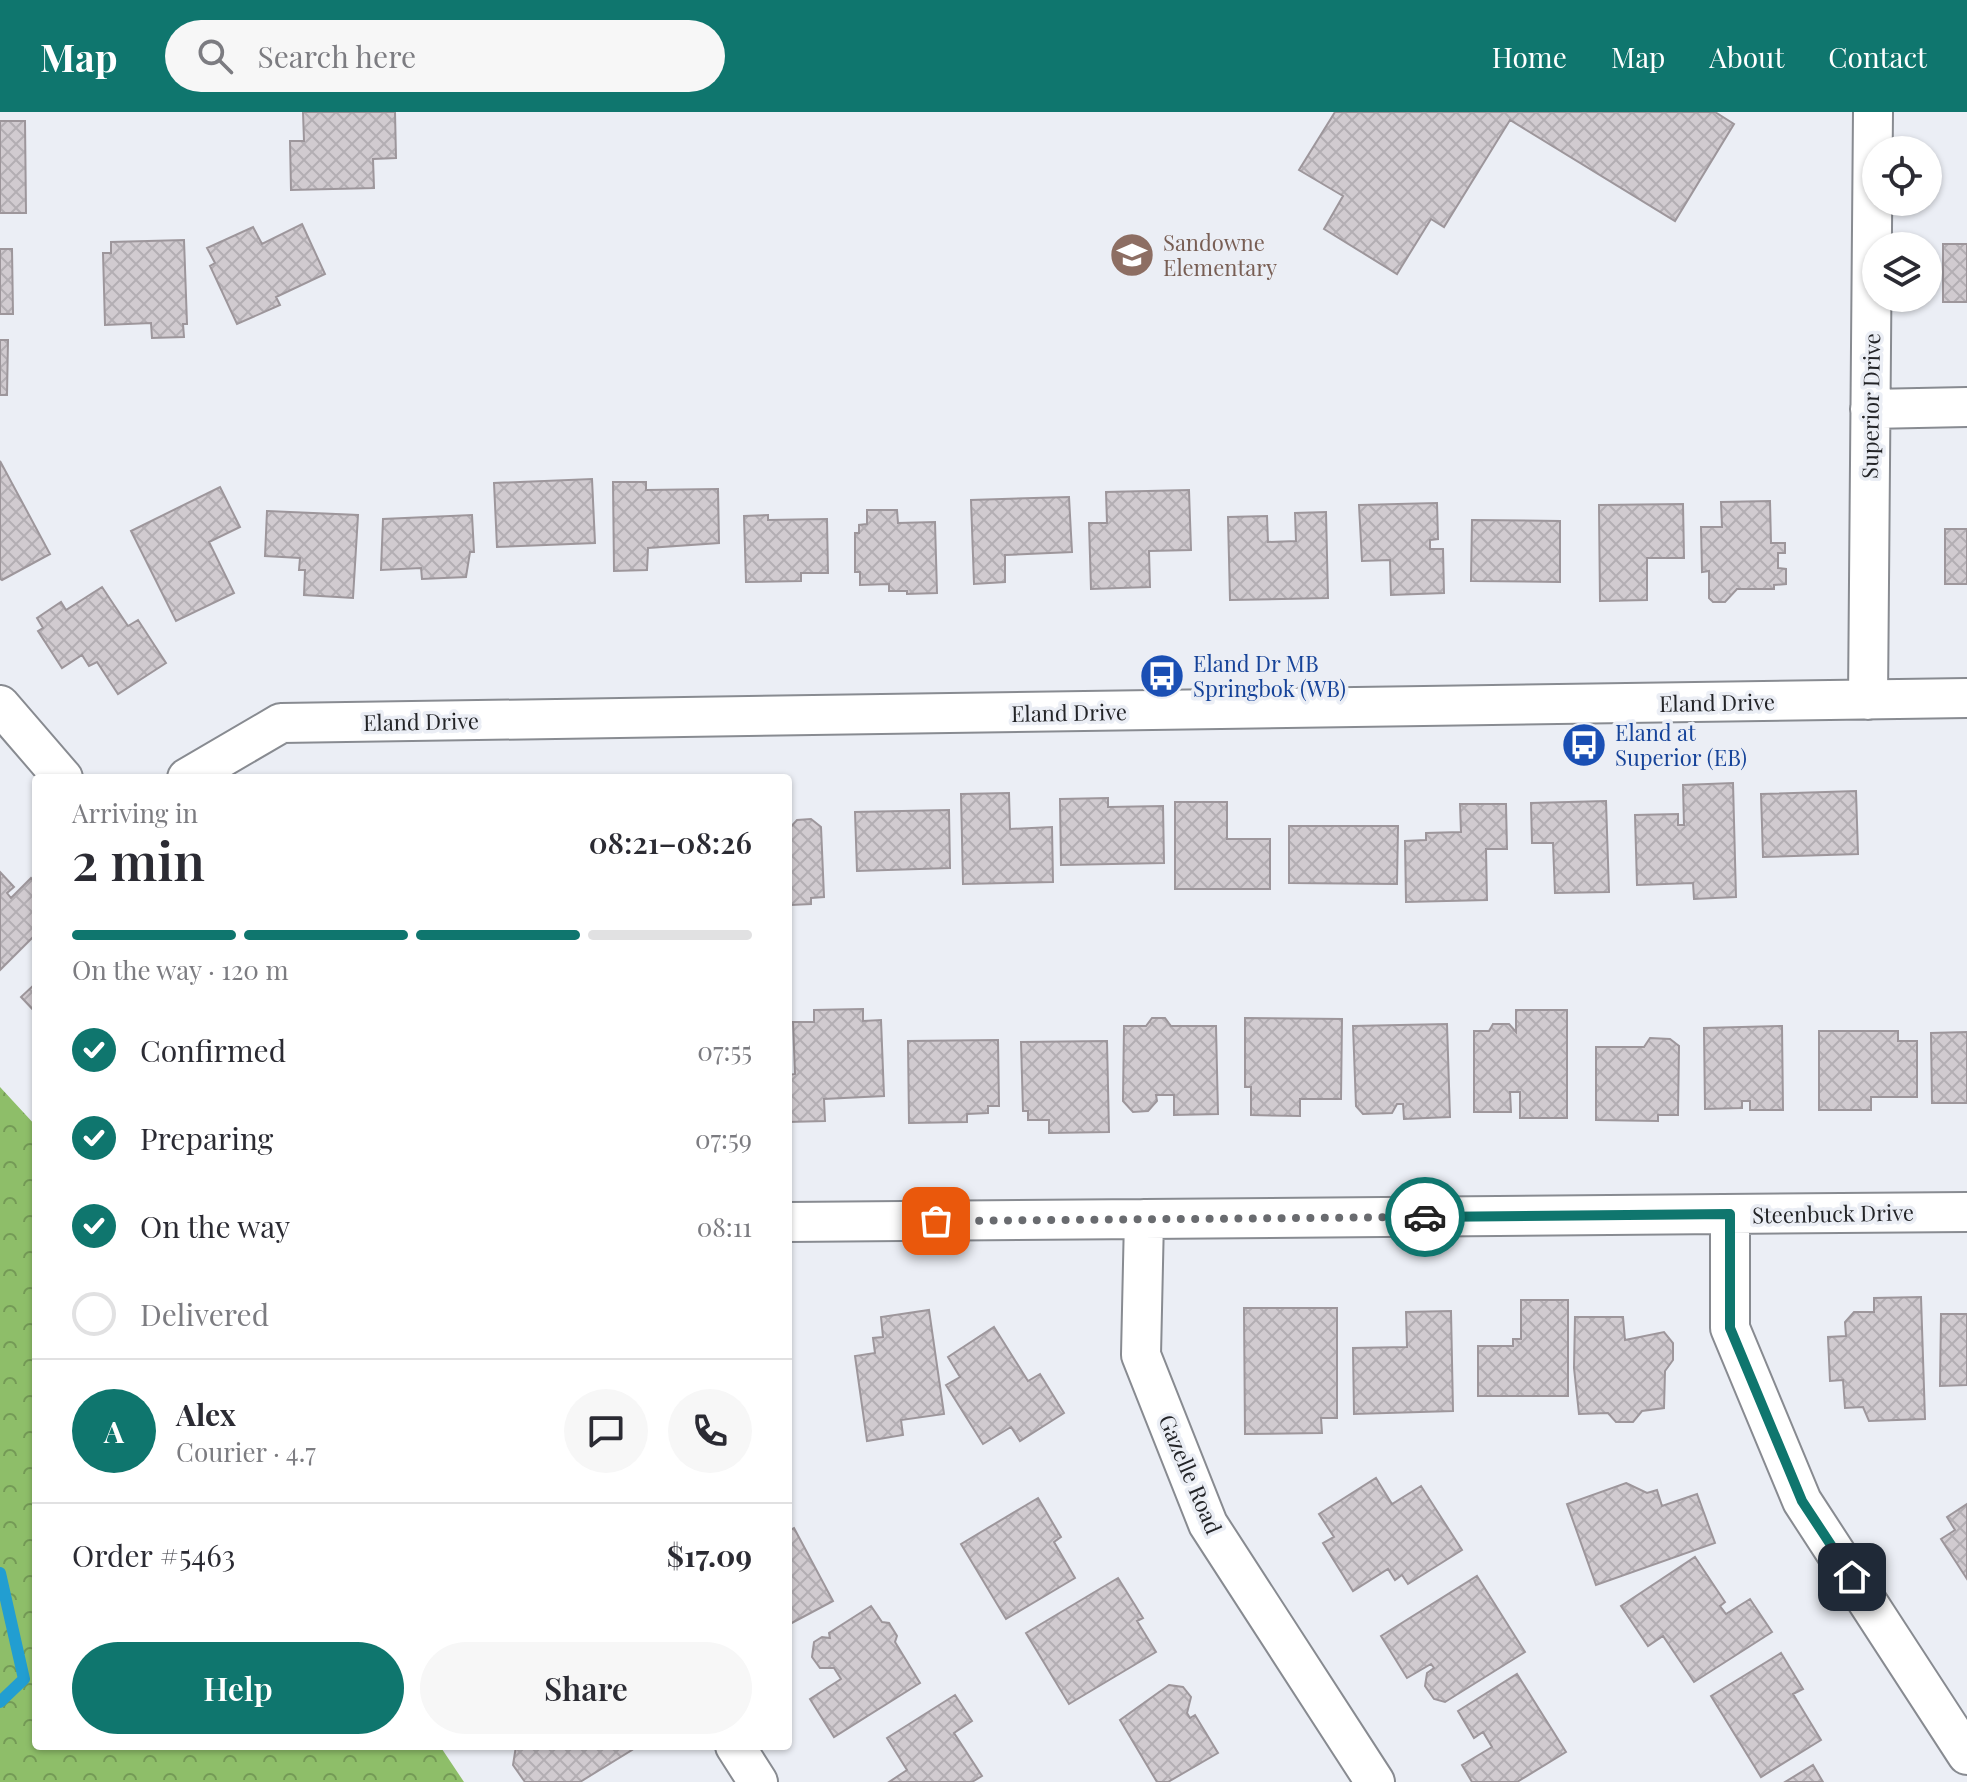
<!DOCTYPE html>
<meta charset="utf-8">
<style>
body{margin:0;font-family:"Playfair Display",serif;background:#f7f7f7;color:#2b2b33;height:100vh;display:flex;flex-direction:column;font-size:30px;white-space:nowrap}
*{box-sizing:border-box;margin:0}
p{font-size:26px;color:#7c7c81}
.icon{flex:none;width:44px;height:44px;fill:none;stroke:currentColor;stroke-width:2;stroke-linecap:round;stroke-linejoin:round}
.map{position:relative;flex:1;overflow:hidden}
.panel{position:absolute;left:32px;top:662px;width:760px;height:976px;display:flex;flex-direction:column;background:#fff;border-radius:8px;box-shadow:0 2px 6px #0004}
.panel>*{flex:none}
.fabs{position:absolute;left:1862px;top:24px;display:grid;gap:16px}
.fabs a{display:grid;place-items:center;width:80px;height:80px;border-radius:50%;background:#fff;box-shadow:0 2px 6px #0004;font-size:40px}
.pin{position:absolute;display:grid;place-items:center;width:68px;height:68px;color:#fff;margin:-34px;border-radius:16px;box-shadow:0 4px 12px #0006}
.courier{position:absolute;display:grid;place-items:center;width:80px;height:80px;margin:-40px;border:6px solid #0f766e;border-radius:50%;background:#fff;color:#222;box-shadow:0 2px 10px #0007}
.summary em{font-style:normal;font-weight:600}
.summary div{display:flex;flex-direction:column-reverse}
.summary{display:flex;align-items:center;justify-content:space-between;height:136px;padding:0 40px}
h1{font-size:52px;font-weight:600;line-height:60px}
.bar{display:grid;grid-template-columns:repeat(4,1fr);gap:12px 8px;align-content:center;height:96px;padding:0 40px}
.bar i{height:10px;border-radius:6px;background:#e1e1e2}
.bar .active{background:#0f766e}
.bar p{grid-column:span 4}
.line{display:flex;align-items:center;gap:20px;padding:0 40px;border-top:2px solid #e1e1e2}
.line div{flex:1}
.round{display:grid;place-items:center;flex:none;width:84px;height:84px;border-radius:42px;background:#f7f7f7}
ol{padding:0 40px;list-style:none}
li{display:flex;align-items:center;gap:24px;height:88px}
li p{margin-inline-start:auto}
li .icon{padding:8px;border-radius:50%;background:#0f766e;color:#fff;stroke-width:4}
li:last-child{color:#7c7c81}
li i{width:44px;height:44px;border:4px solid #e1e1e2;border-radius:50%}
.action{display:flex;gap:16px;margin-top:auto;padding:16px 40px}
.action a{flex:1;height:92px;border-radius:48px;background:#0f766e;color:#fff;font-size:32px;font-weight:600;line-height:92px;text-align:center}
.action a+a{background:#f7f7f7;color:#2b2b33}
header{display:flex;align-items:center;gap:48px;box-sizing:border-box;height:112px;padding:0 40px;background:#0f766e;color:#fff}
header strong{font-size:38px}
nav{display:flex;gap:44px;margin-inline-start:auto;font-size:28px}
.search{width:560px;height:72px;background:#f7f7f7;display:flex;align-items:center;gap:20px;box-sizing:border-box;padding:0 28px;border-radius:44px;color:#7c7c81;font-size:30px}
.map>svg:first-child{display:block}
</style>
<header>
<strong>Map</strong>
<div class="search"><svg class="icon" aria-label="search" viewBox="0 0 24 24"><circle cx="10" cy="10" r="6"/><path d="M15 15l6 6"/></svg>Search here</div>
<nav><a>Home</a><a>Map</a><a>About</a><a>Contact</a></nav>
</header>
<div class="map">
<svg width="1967" height="1670" viewBox="0 0 1967 1670">
<defs>
<pattern id="forest-crowns" width="20" height="18" patternUnits="userSpaceOnUse" patternTransform="scale(2)"><rect width="20" height="18" fill="#8ebe69"/><path d="M2 6a3 3 0 1 1 6 0M12 15a3 3 0 1 1 6 0" fill="none" stroke="#749a56"/></pattern>
<pattern id="building-cross-hatch" width="8" height="8" patternUnits="userSpaceOnUse" patternTransform="scale(2)"><rect width="8" height="8" fill="#d1cbd0"/><path d="M0 0l8 8M0 8l8-8" fill="none" stroke="#b3aeb3"/></pattern>
</defs>
<rect width="100%" height="100%" fill="#ebeef5"/>
<!-- forest -->
<path fill="url(#forest-crowns)" d="M 0,975 L 36,1014 L 36,1634 L 440,1634 L 464,1670 L 0,1670 Z"/>
<g fill="none" stroke-linecap="round" stroke-linejoin="round">
<!-- stream -->
<path stroke="#229ed1" stroke-width="12" d="M 0,1461 L 24,1567 L 0,1590"/>
</g>
<!-- building -->
<path fill="url(#building-cross-hatch)" stroke="#9d969b" stroke-width="2" d="M 303,0 L 395,0 L 396,46 L 373,47 L 374,76 L 291,78 L 290,29 L 304,29 Z
M 1335,0 L 1715,0 L 1734,12 L 1675,109 L 1510,8 L 1444,115 L 1431,107 L 1397,162 L 1324,117 L 1343,84 L 1299,58 Z
M 0,9 L 25,9 L 26,101 L 0,101 Z
M 302,112 L 325,162 L 276,185 L 280,193 L 237,212 L 210,154 L 215,151 L 207,136 L 253,115 L 262,132 Z
M 184,128 L 187,212 L 183,212 L 184,225 L 152,226 L 151,211 L 105,213 L 103,141 L 111,141 L 111,130 Z
M 1943,132 L 1967,132 L 1967,190 L 1943,190 Z
M 0,137 L 12,137 L 13,202 L 0,202 Z
M 0,228 L 8,228 L 7,283 L 0,283 Z
M 0,349 L 50,442 L 2,468 L 0,467 Z
M 592,367 L 595,431 L 497,435 L 494,371 Z
M 613,370 L 646,370 L 646,378 L 718,377 L 719,431 L 648,436 L 647,458 L 614,459 Z
M 220,375 L 240,415 L 209,430 L 234,481 L 176,509 L 131,419 Z
M 1189,378 L 1191,438 L 1149,439 L 1150,475 L 1091,477 L 1089,411 L 1107,411 L 1106,380 Z
M 1069,385 L 1072,440 L 1005,443 L 1005,470 L 974,472 L 971,388 Z
M 1770,389 L 1771,431 L 1785,431 L 1785,441 L 1778,441 L 1778,456 L 1786,457 L 1786,472 L 1774,473 L 1774,477 L 1737,477 L 1725,490 L 1713,490 L 1709,486 L 1709,459 L 1702,460 L 1701,415 L 1722,415 L 1721,390 Z
M 1437,391 L 1438,427 L 1430,428 L 1430,437 L 1443,437 L 1444,481 L 1391,483 L 1390,448 L 1362,449 L 1359,393 Z
M 1683,392 L 1684,446 L 1647,446 L 1647,488 L 1600,489 L 1599,393 Z
M 867,398 L 897,398 L 898,411 L 935,410 L 937,481 L 907,482 L 907,479 L 889,479 L 889,472 L 860,473 L 860,460 L 855,460 L 855,421 L 859,421 L 859,413 L 867,412 Z
M 267,399 L 358,403 L 353,486 L 304,483 L 305,458 L 299,458 L 300,446 L 265,444 Z
M 1326,400 L 1328,486 L 1230,488 L 1228,405 L 1267,404 L 1268,430 L 1296,429 L 1295,401 Z
M 472,403 L 474,440 L 470,440 L 466,465 L 422,467 L 421,456 L 381,458 L 383,407 Z
M 768,403 L 768,408 L 827,407 L 828,461 L 801,461 L 801,469 L 746,470 L 744,404 Z
M 1472,408 L 1560,409 L 1560,470 L 1471,469 Z
M 1945,417 L 1967,417 L 1967,472 L 1945,472 Z
M 102,475 L 128,514 L 138,508 L 166,551 L 118,582 L 97,550 L 89,554 L 82,543 L 62,556 L 38,519 L 43,516 L 37,506 L 61,490 L 66,498 Z
M 1733,671 L 1736,785 L 1694,787 L 1693,771 L 1637,773 L 1635,703 L 1678,702 L 1678,713 L 1684,713 L 1683,673 Z
M 1856,679 L 1858,742 L 1763,745 L 1761,682 Z
M 1009,681 L 1010,717 L 1052,715 L 1053,770 L 963,772 L 961,682 Z
M 1108,686 L 1108,695 L 1163,694 L 1164,751 L 1061,753 L 1060,687 Z
M 1606,689 L 1609,780 L 1555,781 L 1553,731 L 1532,731 L 1531,691 Z
M 1175,690 L 1227,690 L 1227,727 L 1270,727 L 1270,777 L 1175,777 Z
M 1460,692 L 1506,692 L 1507,737 L 1486,737 L 1487,788 L 1406,790 L 1405,729 L 1426,728 L 1426,721 L 1461,720 Z
M 949,698 L 950,756 L 857,759 L 855,700 Z
M 811,707 L 821,715 L 824,785 L 811,786 L 811,792 L 791,793 L 788,785 L 788,718 L 797,708 Z
M 1289,714 L 1398,714 L 1397,772 L 1289,771 Z
M 0,760 L 14,775 L 7,781 L 11,786 L 31,766 L 36,771 L 36,822 L 0,858 Z
M 36,871 L 36,901 L 21,885 Z
M 863,897 L 863,909 L 881,908 L 884,984 L 824,987 L 825,1009 L 788,1010 L 788,963 L 795,962 L 793,910 L 814,910 L 814,898 Z
M 1516,898 L 1567,898 L 1567,1006 L 1520,1006 L 1520,980 L 1510,980 L 1511,1000 L 1474,1000 L 1474,919 L 1489,919 L 1493,912 L 1509,912 L 1516,920 Z
M 1152,906 L 1165,906 L 1171,914 L 1216,914 L 1218,1002 L 1174,1003 L 1174,983 L 1156,983 L 1157,989 L 1148,999 L 1133,1000 L 1123,989 L 1124,914 L 1146,914 Z
M 1245,906 L 1342,907 L 1341,987 L 1300,987 L 1300,1004 L 1251,1003 L 1251,975 L 1245,975 Z
M 1447,912 L 1450,1005 L 1404,1007 L 1403,992 L 1397,992 L 1392,1001 L 1363,1002 L 1356,994 L 1353,914 Z
M 1782,914 L 1783,998 L 1750,998 L 1750,989 L 1742,989 L 1742,996 L 1705,997 L 1704,916 Z
M 1819,919 L 1898,919 L 1898,929 L 1917,929 L 1917,985 L 1871,985 L 1871,998 L 1819,998 Z
M 1967,920 L 1967,991 L 1932,991 L 1931,921 Z
M 1650,926 L 1670,927 L 1679,934 L 1678,1003 L 1658,1003 L 1658,1009 L 1596,1008 L 1596,935 L 1644,935 Z
M 998,928 L 999,994 L 988,994 L 988,1001 L 967,1002 L 967,1010 L 909,1011 L 908,929 Z
M 1107,929 L 1109,1020 L 1049,1021 L 1049,1008 L 1028,1008 L 1028,999 L 1023,999 L 1021,930 Z
M 1921,1185 L 1925,1307 L 1869,1309 L 1863,1295 L 1845,1296 L 1843,1268 L 1830,1269 L 1828,1225 L 1846,1224 L 1845,1210 L 1854,1200 L 1874,1200 L 1874,1186 Z
M 1521,1188 L 1568,1188 L 1568,1284 L 1478,1284 L 1478,1234 L 1513,1234 L 1513,1227 L 1521,1227 Z
M 1244,1196 L 1337,1196 L 1337,1306 L 1321,1306 L 1322,1321 L 1245,1322 Z
M 929,1198 L 944,1302 L 901,1308 L 903,1323 L 867,1329 L 855,1244 L 875,1241 L 873,1226 L 883,1225 L 881,1205 Z
M 1451,1199 L 1453,1299 L 1354,1302 L 1353,1236 L 1407,1235 L 1406,1200 Z
M 1941,1202 L 1967,1202 L 1967,1273 L 1940,1274 Z
M 1575,1205 L 1623,1205 L 1625,1228 L 1664,1220 L 1673,1231 L 1673,1248 L 1665,1259 L 1664,1296 L 1642,1299 L 1633,1310 L 1616,1310 L 1608,1301 L 1579,1302 L 1574,1256 Z
M 994,1215 L 1028,1269 L 1040,1262 L 1064,1301 L 1020,1329 L 1011,1315 L 983,1332 L 946,1273 L 960,1265 L 948,1245 Z
M 1376,1366 L 1392,1392 L 1421,1374 L 1462,1438 L 1408,1472 L 1402,1463 L 1395,1468 L 1388,1457 L 1353,1479 L 1323,1431 L 1334,1425 L 1319,1402 Z
M 1626,1371 L 1647,1381 L 1657,1378 L 1662,1394 L 1697,1382 L 1715,1431 L 1596,1473 L 1567,1392 Z
M 1038,1386 L 1061,1425 L 1054,1430 L 1075,1466 L 1006,1507 L 961,1432 Z
M 1967,1392 L 1967,1467 L 1941,1427 L 1955,1418 L 1947,1405 Z
M 794,1416 L 833,1489 L 788,1513 L 788,1419 Z
M 1695,1445 L 1725,1490 L 1720,1494 L 1726,1502 L 1750,1487 L 1772,1520 L 1694,1570 L 1663,1524 L 1648,1534 L 1621,1494 Z
M 1477,1464 L 1525,1540 L 1445,1590 L 1434,1587 L 1425,1574 L 1427,1561 L 1434,1556 L 1431,1552 L 1407,1566 L 1381,1524 Z
M 1118,1466 L 1143,1506 L 1137,1509 L 1156,1540 L 1069,1592 L 1026,1521 Z
M 871,1494 L 882,1510 L 889,1511 L 897,1524 L 895,1530 L 920,1571 L 834,1625 L 810,1587 L 841,1567 L 834,1556 L 820,1556 L 812,1545 L 814,1530 L 822,1525 L 830,1526 L 829,1521 Z
M 1781,1541 L 1803,1577 L 1793,1582 L 1821,1628 L 1761,1665 L 1711,1584 Z
M 1517,1562 L 1566,1640 L 1517,1670 L 1472,1670 L 1462,1653 L 1492,1635 L 1483,1620 L 1474,1626 L 1458,1599 Z
M 1169,1573 L 1183,1575 L 1191,1585 L 1187,1601 L 1190,1606 L 1195,1603 L 1218,1641 L 1168,1670 L 1157,1670 L 1120,1608 Z
M 955,1583 L 972,1609 L 954,1621 L 982,1664 L 972,1670 L 889,1670 L 907,1658 L 887,1626 Z
M 516,1634 L 629,1634 L 632,1638 L 580,1670 L 525,1670 L 513,1653 Z
M 1813,1653 L 1823,1670 L 1785,1670 Z"/>
<g fill="none" stroke-linecap="round" stroke-linejoin="round">
<!-- minor casing -->
<g stroke="#888b91" stroke-width="42">
<path id="minor" d="M 1870,297 L 1967,295
M 1868,588 L 1873,0
M 0,593 L 63,666
M 187,666 L 281,611 L 1967,586
M 1730,1102 L 1730,1216 L 1802,1389 L 1967,1643
M 1144,1107 L 1141,1243 L 1208,1412 L 1375,1670
M 788,1110 L 1967,1100
M 735,1634 L 758,1670"/>
</g>
<!-- minor -->
<use href="#minor" stroke="#fff" stroke-width="38"/>
</g>
<g fill="none" stroke-linecap="round" stroke-linejoin="round">
<!-- done -->
<path stroke="#696b6f" stroke-width="8" stroke-dasharray="0 14.4" d="M 936,1109 L 1425,1105"/>
<!-- route -->
<path stroke="#0f766e" stroke-width="10" d="M 1425,1105 L 1730,1102 L 1730,1216 L 1802,1389 L 1852,1465"/>
</g>
<!-- icons -->
<defs>
<g id="school-disc" transform="scale(2.3)"><circle r="9.5" fill="#8d6e63" stroke="#ebeef5"/><path d="M0-5L7-2L0 1L-7-2ZM-4 1L0 2.5L4 1V4Q0 6-4 4Z" fill="#fff"/></g>
<g id="bus-disc" transform="scale(2.3)"><circle r="9.5" fill="#1a4fb4" stroke="#ebeef5"/><path d="M-5-6H5V4H4V6H2V4H-2V6H-4V4H-5ZM-3.5-4V0h7V-4ZM-3.5 1.2v1.5H-2V1.2ZM2 1.2v1.5H3.5V1.2Z" fill="#fff"/></g>
</defs>
<g fill-rule="evenodd">
<use href="#school-disc" x="1132" y="143"/>
<use href="#bus-disc" x="1162" y="564"/>
<use href="#bus-disc" x="1584" y="633"/>
</g>
<g text-anchor="middle" dominant-baseline="central" stroke-width="7" stroke-linejoin="round" paint-order="stroke">
<!-- education labels -->
<g font-size="22" fill="#785e54" stroke="#ebeef5" text-anchor="start">
<text x="1163" y="130">Sandowne<tspan x="1163" dy="25">Elementary</tspan></text>
</g>
<!-- street labels -->
<g font-size="22" fill="#232427" stroke="#ebeef5">
<text transform="translate(1870 294) rotate(-89)">Superior Drive</text>
<text transform="translate(1717 590) rotate(-1)">Eland Drive</text>
<text transform="translate(1069 600) rotate(-1)">Eland Drive</text>
<text transform="translate(421 609) rotate(-1)">Eland Drive</text>
<text transform="translate(1833 1101) rotate(-1)">Steenbuck Drive</text>
<text transform="translate(1191 1362) rotate(67)">Gazelle Road</text>
</g>
<!-- transit labels -->
<g font-size="22" fill="#164399" stroke="#ebeef5" text-anchor="start">
<text x="1193" y="551">Eland Dr MB<tspan x="1193" dy="25">Springbok (WB)</tspan></text>
<text x="1615" y="620">Eland at<tspan x="1615" dy="25">Superior (EB)</tspan></text>
</g>
</g>
</svg>
<div class="fabs">
<a><svg class="icon" aria-label="locate" viewBox="0 0 24 24"><circle cx="12" cy="12" r="6"/><path d="M12 2v4M12 18v4M2 12h4M18 12h4"/></svg></a>
<a><svg class="icon" aria-label="layers" viewBox="0 0 24 24"><path d="M12 4l9 5-9 5-9-5zM3 14l9 5 9-5"/></svg></a>
</div>
<div class="pin" style="left:936px;top:1109px;background:#ea580c"><svg class="icon" aria-label="bag" viewBox="0 0 24 24"><path d="M5 8h14l-1 12H6zM9 8a3 3 0 0 1 6 0"/></svg></div>
<div class="pin" style="left:1852px;top:1465px;background:#1f2937"><svg class="icon" aria-label="home" viewBox="0 0 24 24"><path d="M3 11l9-7 9 7M6 9v11h12V9"/></svg></div>
<div class="courier" style="left:1425px;top:1105px"><svg class="icon" aria-label="car" viewBox="0 0 24 24"><path d="M5 17H2v-5l4-1 3-4h7l3 4 3 1v5h-3M9 17h6M6 11h13"/><circle cx="7" cy="17" r="2"/><circle cx="17" cy="17" r="2"/></svg></div>
<section class="panel">
<div class="summary"><div><h1>2 min</h1><p>Arriving in</p></div><em>08:21–08:26</em></div>
<div class="bar"><i class="active"></i><i class="active"></i><i class="active"></i><i></i><p>On the way · 120 m</p></div>
<ol>
<li><svg class="icon" aria-label="check" viewBox="0 0 24 24"><path d="M5 12l5 5 9-10"/></svg>Confirmed<p>07:55</p></li>
<li><svg class="icon" aria-label="check" viewBox="0 0 24 24"><path d="M5 12l5 5 9-10"/></svg>Preparing<p>07:59</p></li>
<li><svg class="icon" aria-label="check" viewBox="0 0 24 24"><path d="M5 12l5 5 9-10"/></svg>On the way<p>08:11</p></li>
<li><i></i>Delivered</li>
</ol>
<div class="line" style="height:144px"><b class="round" style="background:#0f766e;color:#fff">A</b><div><b>Alex</b><p>Courier · 4.7</p></div><a class="round"><svg class="icon" aria-label="chat" viewBox="0 0 24 24"><path d="M4 5h16v11H9l-5 4z"/></svg></a><a class="round"><svg class="icon" aria-label="phone" viewBox="0 0 24 24"><path d="M5 4h4l2 5-3 2q2 4 5 5l2-3 5 2v4C11 20 4 13 5 4z"/></svg></a></div>
<div class="line" style="height:104px"><div>Order #5463</div><b>$17.09</b></div>
<div class="action"><a>Help</a><a>Share</a></div>
</section>
</div>
